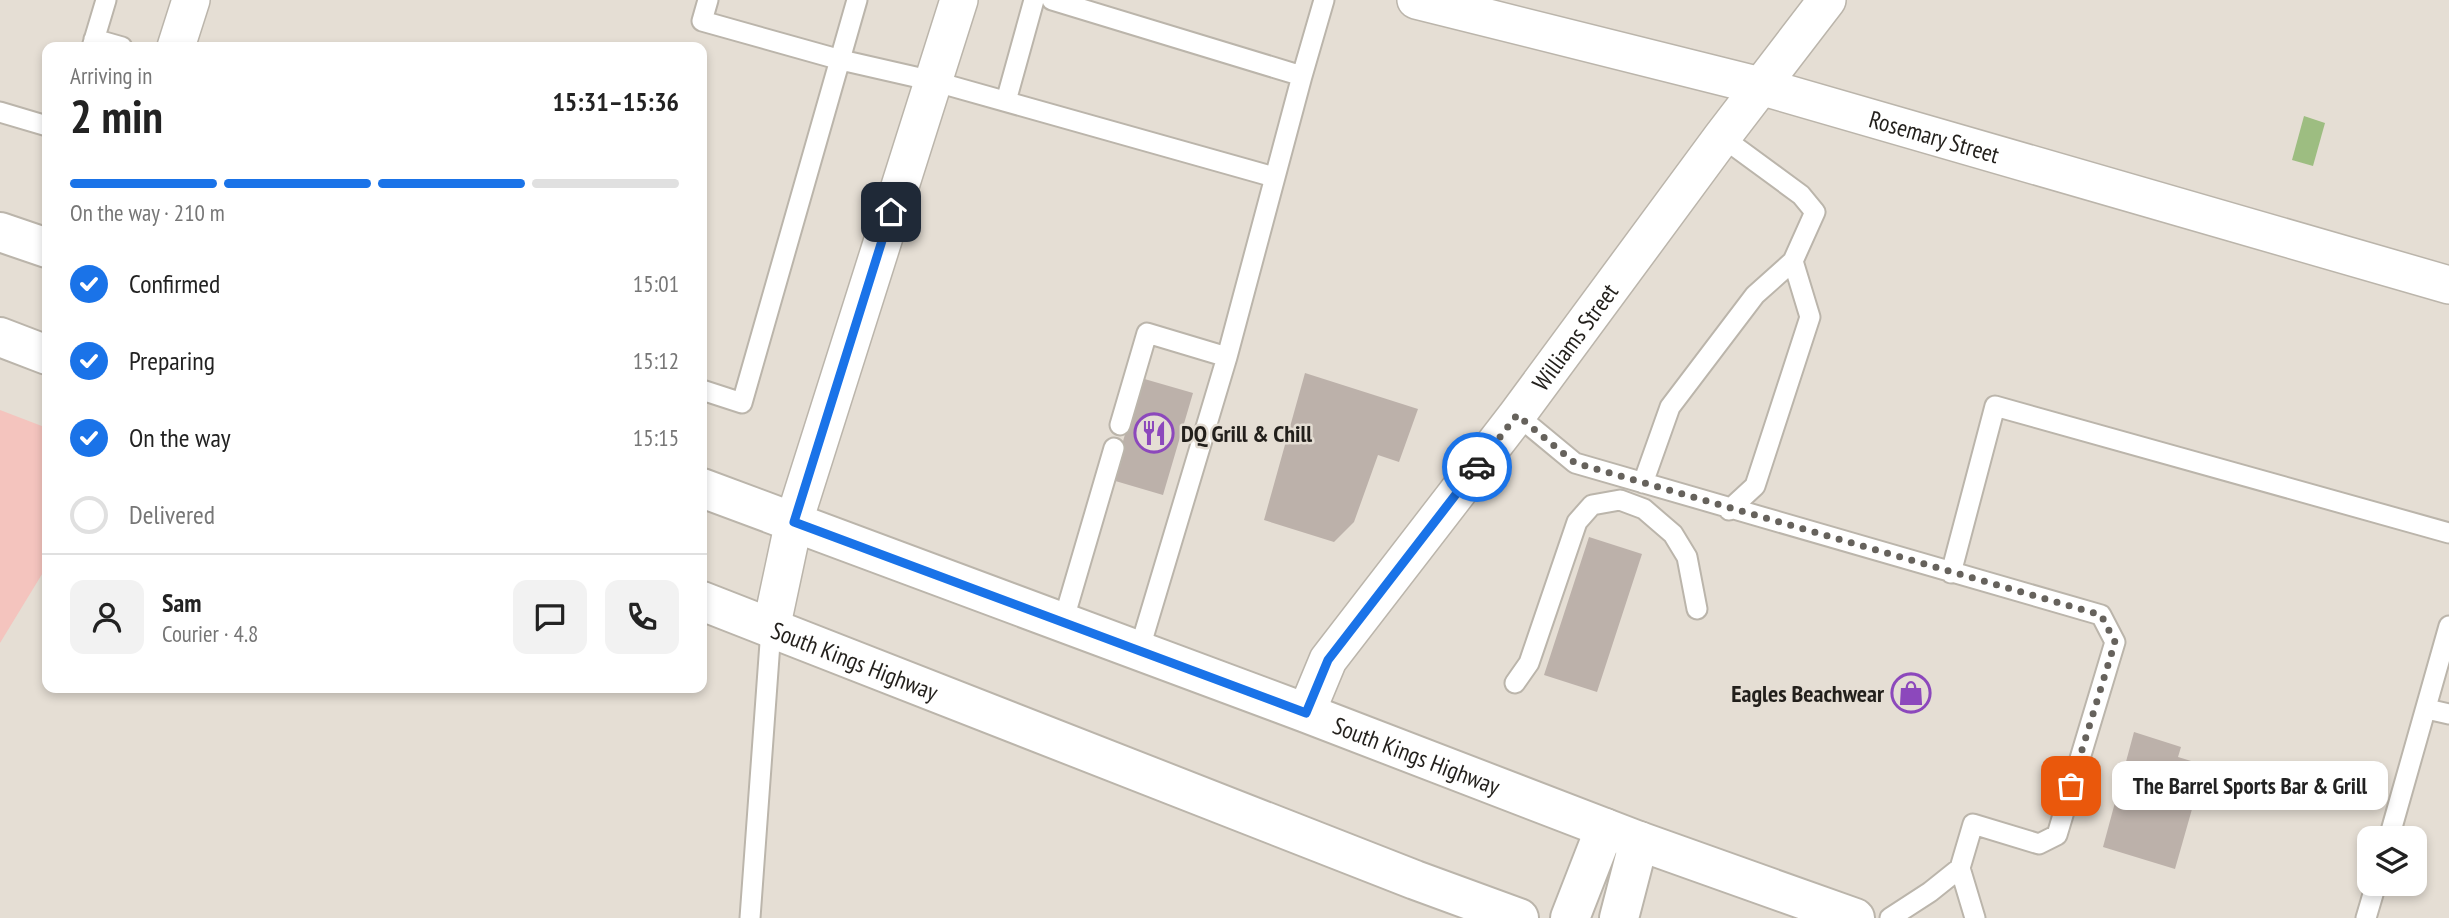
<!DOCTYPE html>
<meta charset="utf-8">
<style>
body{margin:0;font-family:"PT Sans Narrow",sans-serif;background:#f2f2f2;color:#222;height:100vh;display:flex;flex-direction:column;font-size:26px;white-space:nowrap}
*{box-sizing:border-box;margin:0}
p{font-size:23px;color:#767676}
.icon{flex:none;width:38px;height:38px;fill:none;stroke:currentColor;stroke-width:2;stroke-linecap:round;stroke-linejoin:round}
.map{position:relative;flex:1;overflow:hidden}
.side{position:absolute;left:42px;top:42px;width:665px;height:651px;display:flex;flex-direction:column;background:#fff;border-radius:14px;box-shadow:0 4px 10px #0003}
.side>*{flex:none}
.controls{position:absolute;left:2357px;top:826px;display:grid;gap:14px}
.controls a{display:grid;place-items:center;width:70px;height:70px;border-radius:14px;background:#fff;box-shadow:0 4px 10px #0003;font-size:35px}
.pin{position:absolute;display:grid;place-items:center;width:60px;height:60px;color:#fff;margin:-30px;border-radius:14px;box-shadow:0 4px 10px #0006}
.courier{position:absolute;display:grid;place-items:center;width:70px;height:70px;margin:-35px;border:5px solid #1a73e8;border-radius:50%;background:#fff;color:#222;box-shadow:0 2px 9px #0007}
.bubble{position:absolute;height:49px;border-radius:14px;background:#fff;box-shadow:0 4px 10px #0003;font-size:23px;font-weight:600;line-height:49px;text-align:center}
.summary em{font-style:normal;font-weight:600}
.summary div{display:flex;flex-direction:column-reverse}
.summary{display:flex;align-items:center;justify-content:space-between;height:119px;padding:0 28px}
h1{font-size:46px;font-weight:600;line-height:52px}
.bar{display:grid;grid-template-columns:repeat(4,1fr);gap:10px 7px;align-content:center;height:84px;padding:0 28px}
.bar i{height:9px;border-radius:5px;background:#e0e0e0}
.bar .active{background:#1a73e8}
.bar p{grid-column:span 4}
.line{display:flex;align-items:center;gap:18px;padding:0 28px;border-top:2px solid #e0e0e0}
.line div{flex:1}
.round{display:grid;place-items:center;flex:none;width:74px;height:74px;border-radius:14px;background:#f2f2f2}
ol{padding:0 28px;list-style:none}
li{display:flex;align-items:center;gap:21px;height:77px}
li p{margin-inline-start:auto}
li .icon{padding:7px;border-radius:50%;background:#1a73e8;color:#fff;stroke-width:4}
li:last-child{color:#767676}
li i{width:38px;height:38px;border:4px solid #e0e0e0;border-radius:50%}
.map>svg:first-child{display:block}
</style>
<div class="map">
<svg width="2449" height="918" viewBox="0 0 2449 918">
<rect width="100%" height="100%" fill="#e5ded4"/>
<!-- green -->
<path fill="#f4c4be" d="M 0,410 L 47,428 L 47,566 L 0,643 Z"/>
<!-- water -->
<path fill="#9dbd81" d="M 2304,116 L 2325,123 L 2313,166 L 2292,160 Z"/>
<!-- building -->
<path fill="#bcb1aa" d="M 1305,373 L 1418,409 L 1399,462 L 1378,455 L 1354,522 L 1334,542 L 1264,520 Z
M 1141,378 L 1193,393 L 1163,495 L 1112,480 Z
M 1589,537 L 1642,554 L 1597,692 L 1544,675 Z
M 2134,732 L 2181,747 L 2178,757 L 2211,767 L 2202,798 L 2196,795 L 2175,869 L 2103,847 Z"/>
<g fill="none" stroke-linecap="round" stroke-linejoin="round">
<!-- service casing -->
<g stroke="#bbb5ab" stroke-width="23">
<path id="service" d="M 708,0 L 702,21 L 841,60 L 933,81 L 1274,177
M 1052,0 L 1302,76 L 1227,357
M 94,39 L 122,47
M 92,47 L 106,0
M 1302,76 L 1324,0
M 1006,101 L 1034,0
M 0,112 L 47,126
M 1722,137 L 1801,195 L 1815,212 L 1793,261
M 702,390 L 742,403 L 857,0
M 1517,415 L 1575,463 L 2101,615 L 2115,642 L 2057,835 L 2039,844 L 1973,824 L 1960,868
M 1120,425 L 1147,333 L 1227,357 L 1139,651
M 1643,483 L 1670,407 L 1755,295 L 1793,261 L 1810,317 L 1755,486 L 1729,510
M 1951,573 L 1995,406 L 2449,533
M 1063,622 L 1114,448
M 1515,683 L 1529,663 L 1577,522 L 1592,505 L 1620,500 L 1644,509 L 1673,534 L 1687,557 L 1697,609
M 2427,709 L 2449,714
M 2389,838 L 2449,626
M 750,918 L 771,629
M 1890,918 L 1930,892 L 1960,868 L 1975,918
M 2366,918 L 2376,884"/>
</g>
<!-- minor casing -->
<g stroke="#bbb5ab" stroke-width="40">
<g id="minor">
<path id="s1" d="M 1416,0 L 1760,86 L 2449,285"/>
<path d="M 176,47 L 191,0"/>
<path d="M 771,629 L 794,521 L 959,0"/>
<path id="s2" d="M 1306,713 L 1328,660 L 1517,415 L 1722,137 L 1827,0"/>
</g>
</g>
<!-- secondary casing -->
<g stroke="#bbb5ab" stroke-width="42">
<path id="secondary" d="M 1570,918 L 1605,828
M 1619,918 L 1639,841"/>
</g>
<!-- primary casing -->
<g stroke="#bbb5ab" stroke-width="42">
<g id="primary">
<path d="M 0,232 L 47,248"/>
<path d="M 0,337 L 47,355"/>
<path id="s3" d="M 702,488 L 1306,713 L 1639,841 L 1855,918"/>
<path id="s4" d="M 702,601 L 1415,880 L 1519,918"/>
</g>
</g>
<!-- service -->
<use href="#service" stroke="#fff" stroke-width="19"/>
<!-- minor -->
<use href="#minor" stroke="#fff" stroke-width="37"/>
<!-- secondary -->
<use href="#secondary" stroke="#fff" stroke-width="38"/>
<!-- primary -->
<use href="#primary" stroke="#fff" stroke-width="38"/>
</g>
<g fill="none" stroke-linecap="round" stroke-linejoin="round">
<!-- done -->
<path stroke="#66625c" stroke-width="7" stroke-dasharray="0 12.6" d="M 1477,467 L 1517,415 L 1575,463 L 2101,615 L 2115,642 L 2071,786"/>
<!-- route -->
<path stroke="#1a73e8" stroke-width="9" d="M 891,212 L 794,522 L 1306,713 L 1328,660 L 1477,467"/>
</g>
<!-- icons -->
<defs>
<g id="restaurant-ring" transform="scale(2.0125)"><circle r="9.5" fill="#e5ded4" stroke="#8c48bc" stroke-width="1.5"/><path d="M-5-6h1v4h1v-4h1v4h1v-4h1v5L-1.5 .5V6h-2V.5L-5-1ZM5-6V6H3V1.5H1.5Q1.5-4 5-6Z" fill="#8c48bc"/></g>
<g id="shop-ring" transform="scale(2.0125)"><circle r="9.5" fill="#e5ded4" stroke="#8c48bc" stroke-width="1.5"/><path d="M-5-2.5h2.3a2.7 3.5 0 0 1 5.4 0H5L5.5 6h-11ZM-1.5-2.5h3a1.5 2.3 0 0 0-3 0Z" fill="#8c48bc"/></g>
</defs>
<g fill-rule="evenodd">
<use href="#restaurant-ring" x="1154" y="433"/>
<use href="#shop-ring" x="1911" y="693"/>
</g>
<g text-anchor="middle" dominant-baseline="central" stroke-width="5" stroke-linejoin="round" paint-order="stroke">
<!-- street labels -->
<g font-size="24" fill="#221f1b" stroke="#e5ded4">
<text stroke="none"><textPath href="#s1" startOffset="536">Rosemary Street</textPath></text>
<text stroke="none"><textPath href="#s2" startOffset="464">Williams Street</textPath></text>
<text stroke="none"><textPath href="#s4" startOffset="164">South Kings Highway</textPath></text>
<text stroke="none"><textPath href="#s3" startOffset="763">South Kings Highway</textPath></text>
</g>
<!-- poi labels -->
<g font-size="24" font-weight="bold" fill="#221f1b" stroke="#e5ded4" text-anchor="start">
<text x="1181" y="433">DQ Grill &amp; Chill</text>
<text x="1884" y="693" text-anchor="end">Eagles Beachwear</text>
</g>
</g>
</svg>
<div class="controls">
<a><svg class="icon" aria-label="layers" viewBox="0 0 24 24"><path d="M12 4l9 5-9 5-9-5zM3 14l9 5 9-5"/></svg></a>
</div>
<div class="pin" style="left:2071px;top:786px;background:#ea580c"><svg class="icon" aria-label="bag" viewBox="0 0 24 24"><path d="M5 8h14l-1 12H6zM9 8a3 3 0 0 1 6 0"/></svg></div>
<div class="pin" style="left:891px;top:212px;background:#1f2937"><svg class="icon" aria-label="home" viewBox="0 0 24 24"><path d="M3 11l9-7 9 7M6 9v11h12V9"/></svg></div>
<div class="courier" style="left:1477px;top:467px"><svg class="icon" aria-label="car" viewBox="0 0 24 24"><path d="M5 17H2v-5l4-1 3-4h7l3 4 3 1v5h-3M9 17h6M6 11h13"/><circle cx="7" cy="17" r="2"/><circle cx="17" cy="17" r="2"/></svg></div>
<div class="bubble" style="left:2112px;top:761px;width:276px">The Barrel Sports Bar &amp; Grill</div>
<section class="side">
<div class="summary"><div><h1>2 min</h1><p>Arriving in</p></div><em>15:31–15:36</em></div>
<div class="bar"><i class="active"></i><i class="active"></i><i class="active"></i><i></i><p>On the way · 210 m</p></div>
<ol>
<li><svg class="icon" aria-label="check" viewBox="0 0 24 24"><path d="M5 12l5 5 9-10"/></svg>Confirmed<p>15:01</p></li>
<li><svg class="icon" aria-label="check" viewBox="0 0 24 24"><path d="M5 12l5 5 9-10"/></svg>Preparing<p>15:12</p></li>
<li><svg class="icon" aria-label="check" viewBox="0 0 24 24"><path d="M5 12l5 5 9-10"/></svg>On the way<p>15:15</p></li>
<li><i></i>Delivered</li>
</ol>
<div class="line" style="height:126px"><a class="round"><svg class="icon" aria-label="person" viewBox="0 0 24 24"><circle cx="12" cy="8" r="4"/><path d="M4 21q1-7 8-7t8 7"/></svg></a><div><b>Sam</b><p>Courier · 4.8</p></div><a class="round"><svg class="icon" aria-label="chat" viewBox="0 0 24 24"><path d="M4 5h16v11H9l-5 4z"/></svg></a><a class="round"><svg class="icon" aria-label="phone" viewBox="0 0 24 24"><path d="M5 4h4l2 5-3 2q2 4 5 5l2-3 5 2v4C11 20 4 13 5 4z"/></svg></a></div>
</section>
</div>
